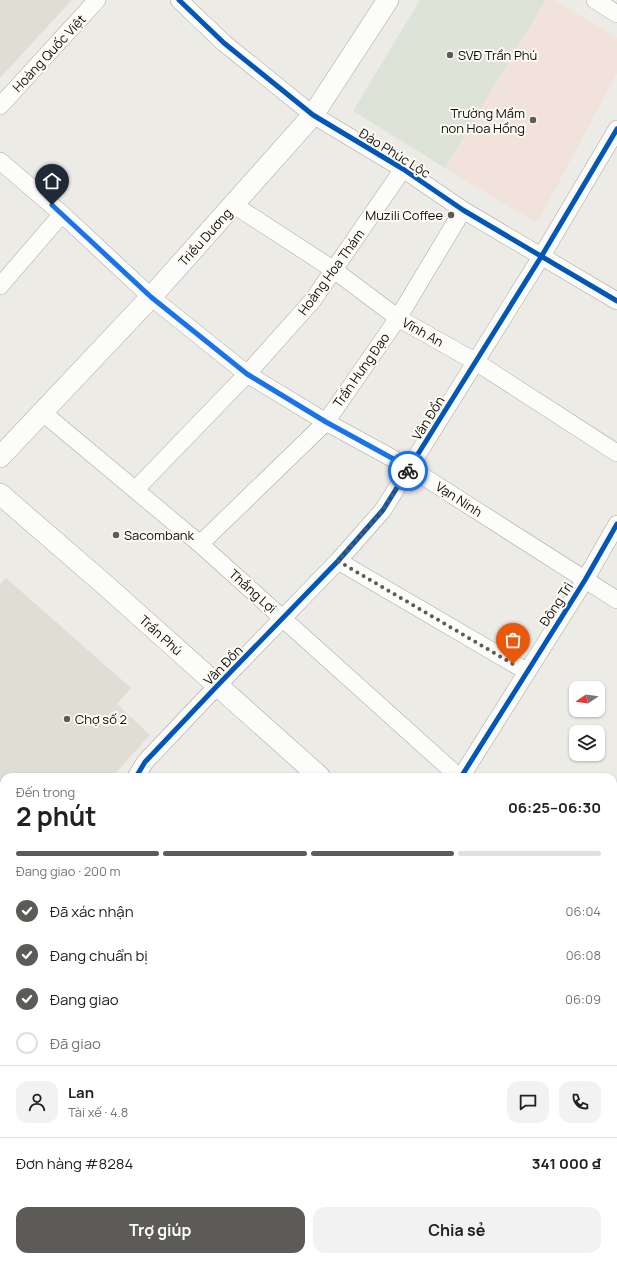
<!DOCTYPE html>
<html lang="vi">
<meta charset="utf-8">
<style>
body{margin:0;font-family:Manrope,sans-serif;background:#f2f2f2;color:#202124;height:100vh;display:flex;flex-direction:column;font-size:15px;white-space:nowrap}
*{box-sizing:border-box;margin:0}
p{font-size:13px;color:#757577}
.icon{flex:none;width:22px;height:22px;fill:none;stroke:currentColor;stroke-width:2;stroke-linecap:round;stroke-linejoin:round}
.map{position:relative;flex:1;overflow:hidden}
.side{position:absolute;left:0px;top:773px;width:617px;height:488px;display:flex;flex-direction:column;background:#fff;border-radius:12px 12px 0 0;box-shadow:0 1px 3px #0004}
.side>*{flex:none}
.needle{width:26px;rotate:257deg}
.fabs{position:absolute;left:569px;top:681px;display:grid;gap:8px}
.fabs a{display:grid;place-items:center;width:36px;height:36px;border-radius:8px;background:#fff;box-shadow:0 1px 3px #0004;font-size:20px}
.pin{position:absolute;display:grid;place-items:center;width:34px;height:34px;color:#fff;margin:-41px -17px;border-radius:50% 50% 50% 0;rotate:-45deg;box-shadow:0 0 4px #0007}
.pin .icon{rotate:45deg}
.courier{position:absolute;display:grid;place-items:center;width:40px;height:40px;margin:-20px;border:3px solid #1a73e8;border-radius:50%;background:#fff;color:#222;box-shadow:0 1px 5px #0007}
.summary em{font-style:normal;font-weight:700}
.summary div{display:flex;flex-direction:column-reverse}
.summary{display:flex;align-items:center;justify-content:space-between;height:68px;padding:0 16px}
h1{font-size:26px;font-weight:700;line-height:30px}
.bar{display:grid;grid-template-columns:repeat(4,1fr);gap:6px 4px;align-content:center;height:48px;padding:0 16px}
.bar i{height:5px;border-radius:3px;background:#e0e0e0}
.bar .current{background:#5c5b57}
.bar p{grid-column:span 4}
.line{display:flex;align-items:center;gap:10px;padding:0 16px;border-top:1px solid #e0e0e0}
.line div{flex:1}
.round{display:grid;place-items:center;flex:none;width:42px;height:42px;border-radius:12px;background:#f2f2f2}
ol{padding:0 16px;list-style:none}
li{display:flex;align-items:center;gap:12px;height:44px}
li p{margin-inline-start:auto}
li .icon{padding:4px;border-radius:50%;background:#5c5b57;color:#fff;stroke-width:4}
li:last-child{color:#757577}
li i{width:22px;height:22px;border:2px solid #e0e0e0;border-radius:50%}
.primary-button{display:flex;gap:8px;margin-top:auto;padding:8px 16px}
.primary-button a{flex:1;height:46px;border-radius:12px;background:#5c5b57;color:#fff;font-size:16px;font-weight:700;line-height:46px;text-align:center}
.primary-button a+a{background:#f2f2f2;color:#202124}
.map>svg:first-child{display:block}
</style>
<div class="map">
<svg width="617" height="1261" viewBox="0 0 617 1261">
<rect width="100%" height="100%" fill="#ecebe6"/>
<!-- built -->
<path fill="#e0ded4" d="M 0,0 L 72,0 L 0,78 Z
M 6,578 L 131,688 L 117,704 L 150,735 L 112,777 L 4,777 L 4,867 L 0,864 L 0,584 Z
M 233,1257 L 440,1257 L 442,1261 L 232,1261 Z"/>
<!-- education -->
<path fill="#f1e3dc" d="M 546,0 L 554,0 L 617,38 L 617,73 L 537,223 L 445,168 Z"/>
<!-- green -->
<path fill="#dde4d7" d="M 420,0 L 546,0 L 445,168 L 353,111 Z"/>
<!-- water -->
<path fill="#bcd5dc" d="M 613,1222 L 617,1222 L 617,1261 L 507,1261 L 528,1257 L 613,1257 Z"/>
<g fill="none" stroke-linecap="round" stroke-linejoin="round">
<!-- minor casing -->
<g stroke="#a6a6a2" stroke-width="18">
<path id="minor" d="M 179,0 L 224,43 L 313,115 L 403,169 L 463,210 L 617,301
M 595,0 L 617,14
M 0,106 L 97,0
M 0,161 L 62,214 L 151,297 L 247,374 L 326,422 L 410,468 L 617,600
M 234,205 L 334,270 L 398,318 L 476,362 L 617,453
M 0,286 L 62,214
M 42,412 L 200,544 L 459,777
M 135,490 L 247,374 L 313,300 L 403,169
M 200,544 L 326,422 L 398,318 L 463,210
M 338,561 L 526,671
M 136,777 L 145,762 L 217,686 L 338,561 L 383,510 L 541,257 L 617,129
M 461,777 L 585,580 L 617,524
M 0,942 L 4,945"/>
</g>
<!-- tertiary casing -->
<g stroke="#a6a6a2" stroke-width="22">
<path id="tertiary" d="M 0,457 L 151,297 L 313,115 L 388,0
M 0,494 L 104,584 L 320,777
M 613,1155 L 617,1155
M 0,1158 L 4,1158"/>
</g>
<!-- secondary casing -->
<g stroke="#a6a6a2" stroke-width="23">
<path id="secondary" d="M 613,882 L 617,875
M 613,900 L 617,899
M 613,997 L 617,999
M 613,1025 L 617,1035"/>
</g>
<!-- minor -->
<use href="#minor" stroke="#fcfcfb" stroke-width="17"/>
<!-- tertiary -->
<use href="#tertiary" stroke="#fcfcfb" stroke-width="21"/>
<!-- secondary -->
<use href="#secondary" stroke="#fcfcfb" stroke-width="22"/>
<!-- cycleway casing -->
<g stroke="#fcfaf2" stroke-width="8">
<path id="cycleway" d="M 179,0 L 224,43 L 313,115 L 403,169 L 463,210 L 617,301
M 136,777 L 145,762 L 217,686 L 338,561 L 383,510 L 541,257 L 617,129
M 461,777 L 585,580 L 617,524"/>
</g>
<!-- cycleway -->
<use href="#cycleway" stroke="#0057b8" stroke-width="5"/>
</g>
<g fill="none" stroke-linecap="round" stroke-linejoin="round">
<!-- done -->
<path stroke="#5c5b57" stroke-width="4" stroke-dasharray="0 7.2" d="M 408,471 L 383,510 L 338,561 L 513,664"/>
<!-- route -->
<path stroke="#1a73e8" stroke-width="5" d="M 52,205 L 151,297 L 247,374 L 326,422 L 410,468 L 408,471"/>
</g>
<!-- markers -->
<g fill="#5c5b57" stroke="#fcfaf2" stroke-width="1.5">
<circle cx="450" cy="55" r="4"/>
<circle cx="533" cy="120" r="4"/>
<circle cx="451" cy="215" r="4"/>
<circle cx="116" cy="535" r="4"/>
<circle cx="67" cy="719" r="4"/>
</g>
<g text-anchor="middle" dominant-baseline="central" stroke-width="4" stroke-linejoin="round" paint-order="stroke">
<!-- street labels -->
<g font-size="13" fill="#0e0d0a" stroke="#fcfaf2">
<text transform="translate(49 53) rotate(-47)">Hoàng Quốc Việt</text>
<text transform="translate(395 153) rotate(32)">Đào Phúc Lộc</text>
<text transform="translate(205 237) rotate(-48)">Triều Dương</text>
<text transform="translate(331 272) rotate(-54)">Hoàng Hoa Thám</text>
<text transform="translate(423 332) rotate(29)">Vĩnh An</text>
<text transform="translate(361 370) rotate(-55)">Trần Hưng Đạo</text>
<text transform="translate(428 418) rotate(-58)">Vân Đồn</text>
<text transform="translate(459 499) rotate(33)">Vạn Ninh</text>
<text transform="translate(253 591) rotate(42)">Thắng Lợi</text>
<text transform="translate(556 604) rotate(-57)">Đông Trì</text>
<text transform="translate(161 635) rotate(42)">Trần Phú</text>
<text transform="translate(223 665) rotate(-46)">Vân Đồn</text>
</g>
<!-- poi labels -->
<g font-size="13" fill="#0e0d0a" stroke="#fcfaf2" text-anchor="start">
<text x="458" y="55">SVĐ Trần Phú</text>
<text x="525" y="113" text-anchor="end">Trường Mầm<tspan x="525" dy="15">non Hoa Hồng</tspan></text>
<text x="443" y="215" text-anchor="end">Muzili Coffee</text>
<text x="124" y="535">Sacombank</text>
<text x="75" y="719">Chợ số 2</text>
</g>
</g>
</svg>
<div class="fabs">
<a><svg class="needle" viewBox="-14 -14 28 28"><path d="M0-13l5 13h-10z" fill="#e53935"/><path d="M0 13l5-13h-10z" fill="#757577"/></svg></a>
<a><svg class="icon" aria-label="layers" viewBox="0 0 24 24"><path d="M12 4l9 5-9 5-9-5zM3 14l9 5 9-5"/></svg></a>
</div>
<div class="pin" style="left:513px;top:664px;background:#ea580c"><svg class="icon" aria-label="bag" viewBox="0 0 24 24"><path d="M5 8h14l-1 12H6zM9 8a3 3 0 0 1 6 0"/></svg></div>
<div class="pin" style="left:52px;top:205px;background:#1f2937"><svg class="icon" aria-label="home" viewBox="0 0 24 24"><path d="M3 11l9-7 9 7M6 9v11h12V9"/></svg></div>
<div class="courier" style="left:408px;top:471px"><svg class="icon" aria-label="bike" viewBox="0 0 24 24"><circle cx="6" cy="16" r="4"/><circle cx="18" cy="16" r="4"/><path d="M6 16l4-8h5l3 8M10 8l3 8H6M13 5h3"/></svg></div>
<section class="side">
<div class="summary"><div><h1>2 phút</h1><p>Đến trong</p></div><em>06:25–06:30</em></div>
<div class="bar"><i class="current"></i><i class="current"></i><i class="current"></i><i></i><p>Đang giao · 200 m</p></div>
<ol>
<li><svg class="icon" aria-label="check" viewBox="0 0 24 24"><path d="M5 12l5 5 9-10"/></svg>Đã xác nhận<p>06:04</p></li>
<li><svg class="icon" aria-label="check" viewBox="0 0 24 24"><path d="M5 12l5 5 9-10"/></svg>Đang chuẩn bị<p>06:08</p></li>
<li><svg class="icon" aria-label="check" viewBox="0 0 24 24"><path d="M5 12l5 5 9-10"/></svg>Đang giao<p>06:09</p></li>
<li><i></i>Đã giao</li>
</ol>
<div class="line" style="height:72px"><a class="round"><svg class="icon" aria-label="person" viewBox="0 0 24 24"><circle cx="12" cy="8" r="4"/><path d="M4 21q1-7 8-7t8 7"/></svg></a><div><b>Lan</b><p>Tài xế · 4.8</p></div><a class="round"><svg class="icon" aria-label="chat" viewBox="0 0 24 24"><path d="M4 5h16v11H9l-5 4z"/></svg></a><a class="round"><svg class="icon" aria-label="phone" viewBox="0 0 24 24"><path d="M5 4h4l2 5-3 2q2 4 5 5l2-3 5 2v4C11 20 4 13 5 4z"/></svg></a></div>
<div class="line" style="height:52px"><div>Đơn hàng #8284</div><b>341 000 ₫</b></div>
<div class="primary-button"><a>Trợ giúp</a><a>Chia sẻ</a></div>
</section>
</div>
